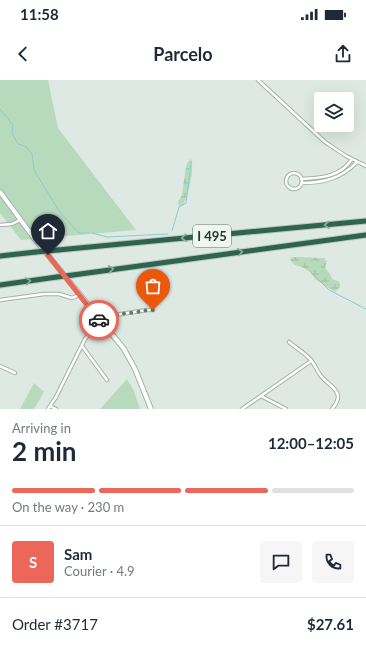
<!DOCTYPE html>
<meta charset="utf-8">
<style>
body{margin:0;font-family:Lato,sans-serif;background:#f6f6f7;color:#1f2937;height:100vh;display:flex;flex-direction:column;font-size:15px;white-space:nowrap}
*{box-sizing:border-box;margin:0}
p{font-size:13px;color:#747a83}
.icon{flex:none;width:22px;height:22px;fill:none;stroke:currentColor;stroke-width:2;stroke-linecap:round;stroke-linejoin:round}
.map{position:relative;height:329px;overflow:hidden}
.sheet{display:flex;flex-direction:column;background:#fff;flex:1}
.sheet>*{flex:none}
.buttons{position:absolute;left:314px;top:12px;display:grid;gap:8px}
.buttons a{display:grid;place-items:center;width:40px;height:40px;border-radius:4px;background:#fff;box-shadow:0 4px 16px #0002;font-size:20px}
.pin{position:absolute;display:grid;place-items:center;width:34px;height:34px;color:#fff;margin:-41px -17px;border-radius:50% 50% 50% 0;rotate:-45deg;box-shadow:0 0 4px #0007}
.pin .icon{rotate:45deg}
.courier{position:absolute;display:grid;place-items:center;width:40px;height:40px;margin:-20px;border:3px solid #ec675a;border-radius:50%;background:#fff;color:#222;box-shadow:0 1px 5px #0007}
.head em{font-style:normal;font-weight:700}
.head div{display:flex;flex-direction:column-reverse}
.head{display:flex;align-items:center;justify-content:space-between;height:68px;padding:0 12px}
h1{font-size:26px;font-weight:700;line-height:30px}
.bar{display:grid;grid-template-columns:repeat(4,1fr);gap:6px 4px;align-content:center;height:48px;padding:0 12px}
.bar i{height:5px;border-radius:3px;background:#e0e1e3}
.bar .selected{background:#ec675a}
.bar p{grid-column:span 4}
.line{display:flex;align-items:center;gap:10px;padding:0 12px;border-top:1px solid #e0e1e3}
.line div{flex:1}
.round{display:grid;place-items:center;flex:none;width:42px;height:42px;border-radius:4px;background:#f6f6f7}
.status{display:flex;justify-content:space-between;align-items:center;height:28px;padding:0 20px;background:#fff;direction:ltr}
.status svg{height:11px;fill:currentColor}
header{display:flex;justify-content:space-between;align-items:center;height:52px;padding:0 12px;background:#fff;font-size:18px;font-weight:700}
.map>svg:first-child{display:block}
</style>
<div class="status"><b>11:58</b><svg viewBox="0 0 49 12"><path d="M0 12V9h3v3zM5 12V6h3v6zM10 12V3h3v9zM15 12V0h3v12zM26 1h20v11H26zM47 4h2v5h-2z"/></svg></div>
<header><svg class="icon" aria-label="back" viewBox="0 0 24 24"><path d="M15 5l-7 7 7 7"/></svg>Parcelo<svg class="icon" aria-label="share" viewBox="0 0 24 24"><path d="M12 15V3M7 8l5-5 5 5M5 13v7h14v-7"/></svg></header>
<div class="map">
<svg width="366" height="329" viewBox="0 0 366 329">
<defs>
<pattern id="wetland-marsh" width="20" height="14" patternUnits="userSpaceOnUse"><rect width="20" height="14" fill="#b8dabc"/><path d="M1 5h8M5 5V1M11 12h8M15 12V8" fill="none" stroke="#9ebca2"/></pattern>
</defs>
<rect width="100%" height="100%" fill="#dfe9e3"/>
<!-- wetland -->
<path fill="url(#wetland-marsh)" d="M 190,79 L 192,81 C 193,93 189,114 183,125 L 179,126 L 178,122 L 182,115 L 186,86 Z
M 294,177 L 324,178 L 327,181 L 325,188 L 330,194 L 332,199 C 336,201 341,200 340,207 L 335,212 L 316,200 L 310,192 L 302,187 L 295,185 L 290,180 L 291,178 Z"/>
<!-- park -->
<path fill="#b8dabc" d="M 0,0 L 48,0 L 58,48 L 136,150 L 21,160 L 0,133 Z
M 127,299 L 134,311 L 140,329 L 100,329 Z
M 34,303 L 44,312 L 34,329 L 20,329 Z"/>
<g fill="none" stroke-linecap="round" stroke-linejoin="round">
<!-- stream -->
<path stroke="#88cdcd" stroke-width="1" d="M 0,29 L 13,45 L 12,53 L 18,64 L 25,66 L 32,74 L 34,90 L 59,131 L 79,153 L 89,153
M 172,151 L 179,127 L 186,123 L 191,84
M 92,153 L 107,157 L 168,154
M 310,191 L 329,210 L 366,229"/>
<!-- minor casing -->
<g stroke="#a2b1a9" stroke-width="4.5">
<path id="minor" d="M 258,0 L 325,62 L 346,76 L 366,86
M286 101a8 8 0 1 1 16 0a8 8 0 1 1-16 0Z
M 301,99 C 320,98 341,97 352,79
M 302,103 C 324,103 342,98 357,82
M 0,145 L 12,144 L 20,140
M 0,220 L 44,214 L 59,214 L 72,218 L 79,215
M 289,262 C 296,268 305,273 311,280 C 315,285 317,291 321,296 C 330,307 347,312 332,329
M 82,266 L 107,300
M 0,286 L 15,293
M 261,316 L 286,329
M 50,326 L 56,329
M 48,329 L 56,317 L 85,259 L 94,248 L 115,235 L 147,230 L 153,230
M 242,329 L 311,281"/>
</g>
<!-- secondary casing -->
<g stroke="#9eb5a9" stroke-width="6">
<path id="secondary" d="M 0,112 L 34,158 L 124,269 L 135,289 L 151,329"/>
</g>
<!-- motorway casing -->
<g stroke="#bcc4c0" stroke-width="7">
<path id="motorway" d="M 58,170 L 366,141
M 0,176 L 36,172
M 73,195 L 366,155
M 0,205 L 57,197"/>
</g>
<!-- minor -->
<use href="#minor" stroke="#fff" stroke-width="2.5"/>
<!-- secondary -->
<use href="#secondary" stroke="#fff" stroke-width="4"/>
<!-- motorway -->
<use href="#motorway" stroke="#2e6350" stroke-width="5"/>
<!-- motorway-bridge casing -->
<g stroke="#bcc4c0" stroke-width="7" stroke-linecap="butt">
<path id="motorway-bridge" d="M 36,172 L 58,170
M 57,197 L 73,195"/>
</g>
<!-- motorway-bridge -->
<use href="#motorway-bridge" stroke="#2e6350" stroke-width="5"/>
</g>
<!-- one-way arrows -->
<defs><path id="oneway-chevron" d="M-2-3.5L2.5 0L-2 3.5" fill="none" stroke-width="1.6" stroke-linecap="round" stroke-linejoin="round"/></defs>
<g stroke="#8eaca0">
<use href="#oneway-chevron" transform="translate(327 145) rotate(176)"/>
<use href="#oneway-chevron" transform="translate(184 158) rotate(175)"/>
<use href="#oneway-chevron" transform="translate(240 172) rotate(-8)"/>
<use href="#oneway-chevron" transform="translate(111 189) rotate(-7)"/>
<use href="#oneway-chevron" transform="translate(28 201) rotate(-8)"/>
</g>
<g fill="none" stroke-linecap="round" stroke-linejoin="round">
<!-- done -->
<path stroke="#64776d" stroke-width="4" stroke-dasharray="0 7.2" d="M 99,240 L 101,243 C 116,233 121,234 137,232 C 143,231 147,230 153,230"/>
<!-- route -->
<path stroke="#ec675a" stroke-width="5" d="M 48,175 L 99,240"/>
</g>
<g text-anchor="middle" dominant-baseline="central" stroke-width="3" stroke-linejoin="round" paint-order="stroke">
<!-- shield labels -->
<rect fill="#eff6f1" stroke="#5f7268" stroke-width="1" x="193" y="145" width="38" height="22" rx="3"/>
<g font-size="13" font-weight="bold" fill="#21392e">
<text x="212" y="156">I 495</text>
</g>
</g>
</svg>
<div class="buttons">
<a><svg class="icon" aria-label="layers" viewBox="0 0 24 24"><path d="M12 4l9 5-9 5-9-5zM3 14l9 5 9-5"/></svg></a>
</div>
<div class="pin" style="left:153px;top:230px;background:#ea580c"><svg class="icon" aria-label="bag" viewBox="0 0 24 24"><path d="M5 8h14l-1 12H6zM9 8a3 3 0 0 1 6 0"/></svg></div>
<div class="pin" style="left:48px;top:175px;background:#1f2937"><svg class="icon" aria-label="home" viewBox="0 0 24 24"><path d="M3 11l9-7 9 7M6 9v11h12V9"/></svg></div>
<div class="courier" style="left:99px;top:240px"><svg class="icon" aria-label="car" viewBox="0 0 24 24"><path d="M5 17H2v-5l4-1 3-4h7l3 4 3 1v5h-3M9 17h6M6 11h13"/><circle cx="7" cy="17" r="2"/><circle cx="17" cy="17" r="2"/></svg></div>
</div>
<section class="sheet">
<div class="head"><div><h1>2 min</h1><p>Arriving in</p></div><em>12:00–12:05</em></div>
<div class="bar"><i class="selected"></i><i class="selected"></i><i class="selected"></i><i></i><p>On the way · 230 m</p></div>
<div class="line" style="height:72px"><b class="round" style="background:#ec675a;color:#fff">S</b><div><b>Sam</b><p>Courier · 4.9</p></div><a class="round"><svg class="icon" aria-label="chat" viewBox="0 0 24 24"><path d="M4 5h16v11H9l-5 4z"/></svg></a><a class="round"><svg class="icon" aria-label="phone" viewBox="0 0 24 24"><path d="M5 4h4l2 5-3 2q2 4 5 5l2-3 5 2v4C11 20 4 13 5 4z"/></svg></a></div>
<div class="line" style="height:52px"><div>Order #3717</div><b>$27.61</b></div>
</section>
